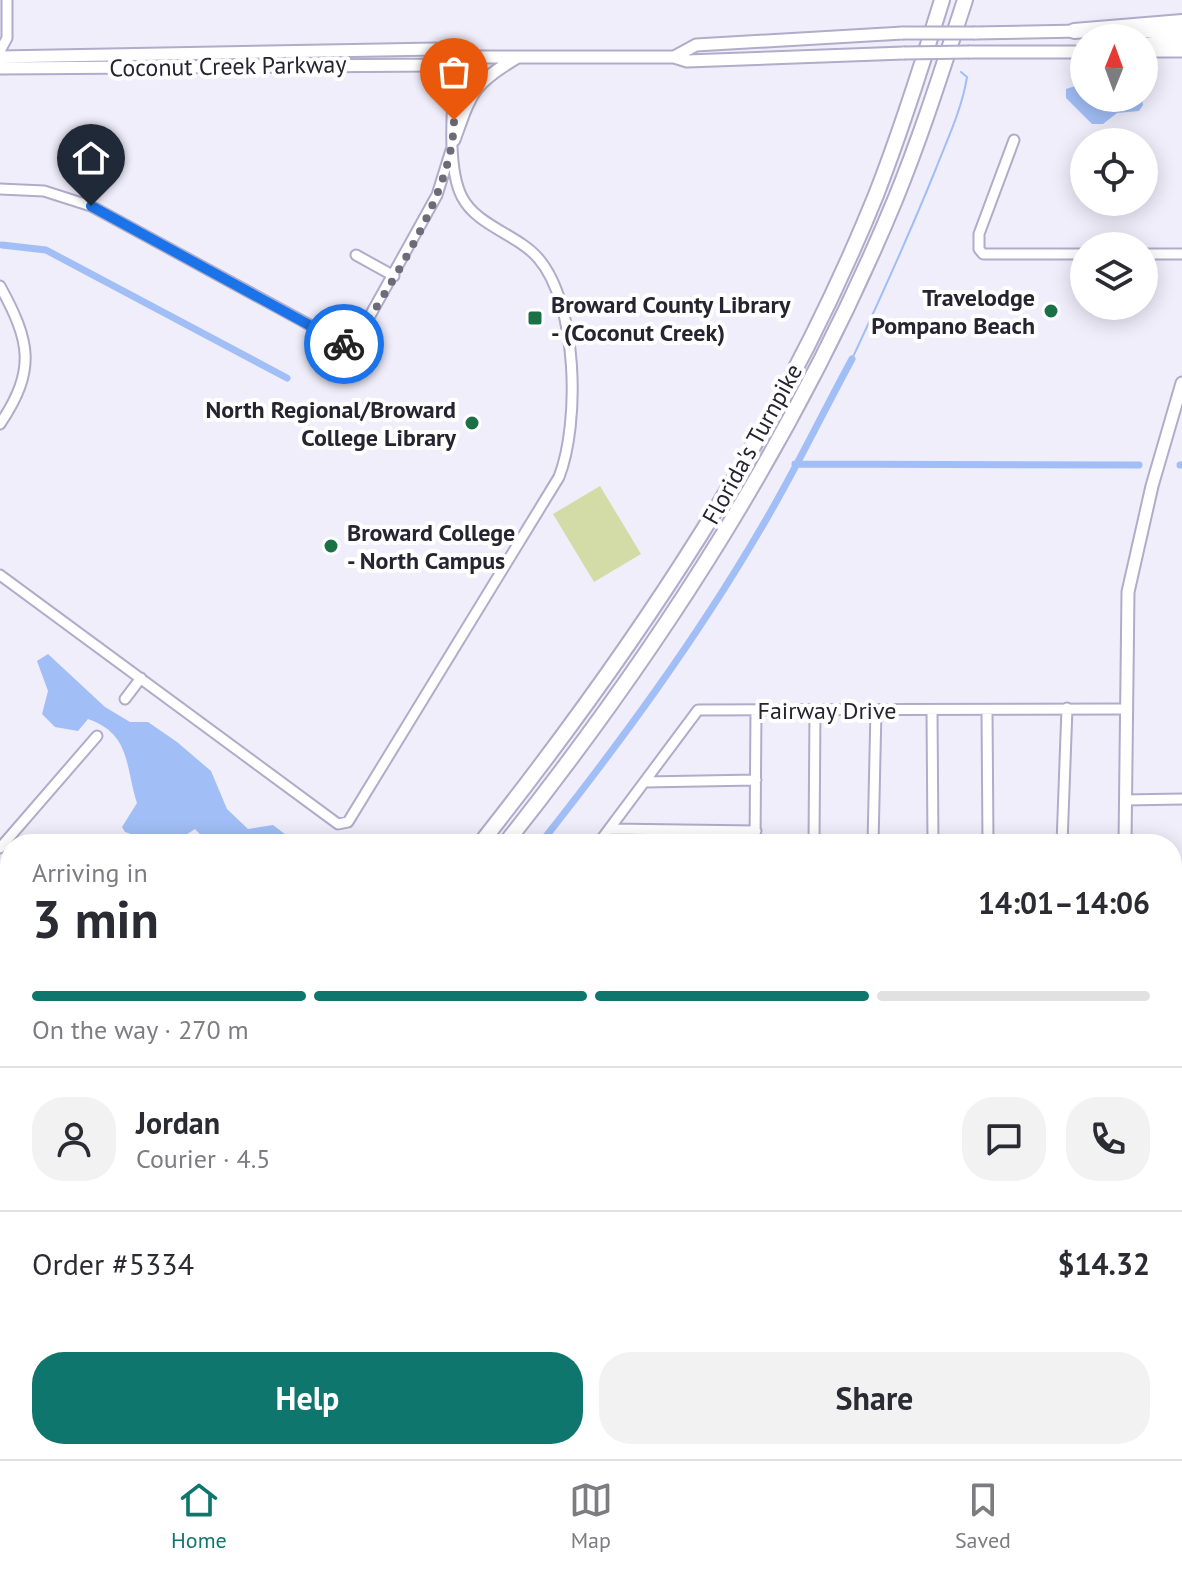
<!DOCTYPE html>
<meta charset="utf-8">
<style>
body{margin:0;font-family:"PT Sans",sans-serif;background:#f2f2f3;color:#2b2b33;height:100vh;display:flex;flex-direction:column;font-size:30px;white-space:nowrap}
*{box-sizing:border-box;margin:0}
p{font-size:26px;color:#7c7c81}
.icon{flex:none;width:44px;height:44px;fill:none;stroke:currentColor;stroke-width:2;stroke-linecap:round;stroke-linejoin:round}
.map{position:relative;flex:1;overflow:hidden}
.drawer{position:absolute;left:0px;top:834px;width:1182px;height:626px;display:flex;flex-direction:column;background:#fff;border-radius:32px 32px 0 0;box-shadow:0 4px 20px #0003}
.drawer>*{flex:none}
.needle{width:52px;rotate:1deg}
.buttons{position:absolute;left:1070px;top:24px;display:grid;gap:16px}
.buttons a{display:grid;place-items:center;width:88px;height:88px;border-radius:50%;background:#fff;box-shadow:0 4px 20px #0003;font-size:40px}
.pin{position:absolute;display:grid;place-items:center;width:68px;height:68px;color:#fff;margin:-82px -34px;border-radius:50% 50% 50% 0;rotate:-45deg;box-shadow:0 0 8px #0007}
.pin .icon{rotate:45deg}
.courier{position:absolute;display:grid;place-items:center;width:80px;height:80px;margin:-40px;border:6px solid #1a73e8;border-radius:50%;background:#fff;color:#222;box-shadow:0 2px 10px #0007}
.summary em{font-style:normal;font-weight:800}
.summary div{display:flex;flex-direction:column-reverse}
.summary{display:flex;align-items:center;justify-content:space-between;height:136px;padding:0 32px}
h1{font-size:52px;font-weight:800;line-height:60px}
.bar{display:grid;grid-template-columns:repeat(4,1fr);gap:12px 8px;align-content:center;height:96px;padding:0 32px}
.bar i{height:10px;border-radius:6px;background:#e1e1e2}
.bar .selected{background:#0f766e}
.bar p{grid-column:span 4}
.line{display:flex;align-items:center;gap:20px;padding:0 32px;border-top:2px solid #e1e1e2}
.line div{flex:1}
.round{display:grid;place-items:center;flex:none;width:84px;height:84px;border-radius:32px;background:#f2f2f3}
.cta{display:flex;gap:16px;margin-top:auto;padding:16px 32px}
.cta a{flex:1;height:92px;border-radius:32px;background:#0f766e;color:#fff;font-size:32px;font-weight:800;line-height:92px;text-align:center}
.cta a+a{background:#f2f2f3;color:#2b2b33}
.tab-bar{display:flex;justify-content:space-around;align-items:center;height:112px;border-top:2px solid #e1e1e2;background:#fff;font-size:22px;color:#7c7c81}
.tab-bar a{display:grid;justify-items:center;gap:4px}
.tab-bar .selected{color:#0f766e}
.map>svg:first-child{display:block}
</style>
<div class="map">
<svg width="1182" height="1459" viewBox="0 0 1182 1459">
<rect width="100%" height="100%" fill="#f0eefb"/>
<!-- green -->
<path fill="#d3dca6" d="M 600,486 L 641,554 L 594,582 L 553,514 Z"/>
<!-- water -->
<path fill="#a1bef6" d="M 1084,83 L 1084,98 L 1142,98 L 1143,105 L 1139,111 L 1117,113 L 1103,124 L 1092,124 L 1066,98 L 1066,89 Z
M 48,654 L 105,707 L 130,722 L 148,722 L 177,742 L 211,771 L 227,809 L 248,829 L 273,825 L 298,844 L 209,844 L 195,829 C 163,851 160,843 125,832 L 122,827 L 137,803 C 125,766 131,734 88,719 L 78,731 L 55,727 L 42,714 L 48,691 L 37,661 Z
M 86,1450 L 121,1450 L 114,1459 L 79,1459 Z
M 454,1450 L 544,1450 L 544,1459 L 451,1459 Z"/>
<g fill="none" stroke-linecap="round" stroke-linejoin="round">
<!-- stream -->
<path stroke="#a1bef6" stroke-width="2" d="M 852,359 C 881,297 909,235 935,171 C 947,140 962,109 967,77 L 961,72"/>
<!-- canal -->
<path stroke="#a1bef6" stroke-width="7" d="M 2,245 L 46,250 L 287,378
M 795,464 L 1139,465
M 1180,465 L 1182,465
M 540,844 C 619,744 695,641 760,530 C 793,475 821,416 852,359
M 52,1459 L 59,1450"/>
<!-- minor casing -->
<g stroke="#b0acc9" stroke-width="13">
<path id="minor" d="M 0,51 L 7,38 L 7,0
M 1014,140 L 979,234 L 979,249 L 983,254 L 1084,254
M 0,189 L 44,191 L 91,206 L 352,348 L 437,195 L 451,150
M 1144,254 L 1182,254
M 356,255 L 394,276
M 0,286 C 30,341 37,369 0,424
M 0,575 L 338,824 L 348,822 L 559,477 C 580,423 578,304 538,258 C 517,234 477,226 462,197 C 445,164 454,95 455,57
M 125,699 L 141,678
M 932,710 L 933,844
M 987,710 L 988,844
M 645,782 L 756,780
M 1125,800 L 1182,799
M 609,829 L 756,831
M 598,844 L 698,710 L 1124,709
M 755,844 L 756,710
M 814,844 L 815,710
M 873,844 L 876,710
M 1062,844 L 1067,708
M 0,848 L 97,736
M 1172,882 L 1182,882
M 0,927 L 10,940
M 0,956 L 10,950
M 1172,965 L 1182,965
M 0,1048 L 10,1043
M 1172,1050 L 1182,1050
M 1172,1133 L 1182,1133
M 0,1184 L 10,1249
M 1172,1216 L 1182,1216
M 1172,1299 L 1182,1299
M 0,1318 L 10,1306
M 1172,1382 L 1182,1382
M 594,1450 L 599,1459
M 686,1450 L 686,1453 L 724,1452 L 736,1459
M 763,1450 L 774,1457
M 173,1459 L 180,1450
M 740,1459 L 748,1450
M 753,1459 L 886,1457 L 897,1450"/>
</g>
<!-- major casing -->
<g stroke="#b0acc9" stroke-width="15">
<path id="major" d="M 1139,32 L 1182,32
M 975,33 L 1081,31
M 1144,44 L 1182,40
M 1144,51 L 1182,51
M 970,52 L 1084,52
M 0,57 L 436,49 L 455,57 L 674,57 L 687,61 L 904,53
M 674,57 L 696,45 L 903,33
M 0,68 L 438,65 L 455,57
M 454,140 C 471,93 471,85 516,58
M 1125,844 L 1128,592 L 1152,486 L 1182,383
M 1124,1459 L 1124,1450"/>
</g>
<!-- highway casing -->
<g stroke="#b0acc9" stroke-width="18">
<path id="highway" d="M 1074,31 L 1182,22
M 480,844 C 638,644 780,432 876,195 C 901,131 922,65 942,0
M 505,844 C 662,646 798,434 895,200 C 922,134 943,67 965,0
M 0,1451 L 10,1440
M 19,1459 L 26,1450"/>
</g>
<!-- minor -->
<use href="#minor" stroke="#fff" stroke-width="9"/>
<!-- major -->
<use href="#major" stroke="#fff" stroke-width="11"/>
<!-- highway -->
<use href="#highway" stroke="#fff" stroke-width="14"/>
<!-- major-bridge casing -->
<g stroke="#b0acc9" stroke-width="15" stroke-linecap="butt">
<path id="major-bridge" d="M 903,33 L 975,33
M 904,53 L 970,52"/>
</g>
<!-- major-bridge -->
<use href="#major-bridge" stroke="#fff" stroke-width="11"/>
</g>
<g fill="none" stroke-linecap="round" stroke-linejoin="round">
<!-- done -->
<path stroke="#6d6b77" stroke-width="8" stroke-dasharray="0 14.4" d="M 344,344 L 352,348 C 389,283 453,196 454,120"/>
<!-- route -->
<path stroke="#1a73e8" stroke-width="10" d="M 91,206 L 344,344"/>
</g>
<!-- markers -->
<g fill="#1a7145" stroke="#fff" stroke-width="3">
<circle cx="1051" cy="311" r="8"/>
<rect x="527" y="310" width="16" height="16" rx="4"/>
<circle cx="472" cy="423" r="8"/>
<circle cx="331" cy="546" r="8"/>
</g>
<g text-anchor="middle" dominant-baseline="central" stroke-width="8" stroke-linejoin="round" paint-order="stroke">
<!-- street labels -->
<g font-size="24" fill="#262430" stroke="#fff">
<text transform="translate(228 66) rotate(-1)">Coconut Creek Parkway</text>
<text transform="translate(752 444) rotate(-61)">Florida's Turnpike</text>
<text x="827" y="710">Fairway Drive</text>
</g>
<!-- poi labels -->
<g font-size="24" font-weight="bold" fill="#262430" stroke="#fff" text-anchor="end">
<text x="1035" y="297">Travelodge<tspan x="1035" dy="28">Pompano Beach</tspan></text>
<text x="551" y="304" text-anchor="start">Broward County Library<tspan x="551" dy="28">- (Coconut Creek)</tspan></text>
<text x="456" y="409">North Regional/Broward<tspan x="456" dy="28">College Library</tspan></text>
<text x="347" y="532" text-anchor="start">Broward College<tspan x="347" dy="28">- North Campus</tspan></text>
</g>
</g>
</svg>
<div class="buttons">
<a><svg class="needle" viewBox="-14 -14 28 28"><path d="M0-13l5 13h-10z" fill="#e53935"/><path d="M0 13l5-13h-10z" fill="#7c7c81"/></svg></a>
<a><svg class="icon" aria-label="locate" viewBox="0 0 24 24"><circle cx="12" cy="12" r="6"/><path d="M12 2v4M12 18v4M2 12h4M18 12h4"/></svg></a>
<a><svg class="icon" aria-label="layers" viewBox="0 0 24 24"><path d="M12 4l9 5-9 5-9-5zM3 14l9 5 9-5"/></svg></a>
</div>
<div class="pin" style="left:454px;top:120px;background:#ea580c"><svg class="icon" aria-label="bag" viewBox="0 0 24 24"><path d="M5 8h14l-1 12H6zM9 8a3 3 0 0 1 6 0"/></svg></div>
<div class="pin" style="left:91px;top:206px;background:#1f2937"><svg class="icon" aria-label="home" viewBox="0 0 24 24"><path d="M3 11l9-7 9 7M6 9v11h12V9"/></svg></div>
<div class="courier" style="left:344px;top:344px"><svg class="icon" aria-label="bike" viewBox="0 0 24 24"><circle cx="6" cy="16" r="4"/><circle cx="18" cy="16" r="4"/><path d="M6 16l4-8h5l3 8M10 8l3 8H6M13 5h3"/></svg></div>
<section class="drawer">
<div class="summary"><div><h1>3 min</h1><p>Arriving in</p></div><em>14:01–14:06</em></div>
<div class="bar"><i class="selected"></i><i class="selected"></i><i class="selected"></i><i></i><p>On the way · 270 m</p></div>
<div class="line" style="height:144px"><a class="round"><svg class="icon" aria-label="person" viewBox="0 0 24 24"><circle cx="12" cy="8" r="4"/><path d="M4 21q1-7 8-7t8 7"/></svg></a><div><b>Jordan</b><p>Courier · 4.5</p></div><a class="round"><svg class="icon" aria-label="chat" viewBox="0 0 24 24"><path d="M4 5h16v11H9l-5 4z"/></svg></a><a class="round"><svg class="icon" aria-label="phone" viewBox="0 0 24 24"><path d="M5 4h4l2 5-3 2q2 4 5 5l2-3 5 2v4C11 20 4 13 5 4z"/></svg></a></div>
<div class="line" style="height:104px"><div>Order #5334</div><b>$14.32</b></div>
<div class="cta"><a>Help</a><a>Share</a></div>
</section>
</div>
<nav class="tab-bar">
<a class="selected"><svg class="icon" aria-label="home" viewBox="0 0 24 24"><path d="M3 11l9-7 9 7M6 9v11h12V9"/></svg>Home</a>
<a><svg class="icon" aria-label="map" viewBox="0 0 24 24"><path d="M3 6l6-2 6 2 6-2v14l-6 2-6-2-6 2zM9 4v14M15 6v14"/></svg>Map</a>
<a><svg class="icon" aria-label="saved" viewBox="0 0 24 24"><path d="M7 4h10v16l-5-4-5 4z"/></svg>Saved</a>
</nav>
